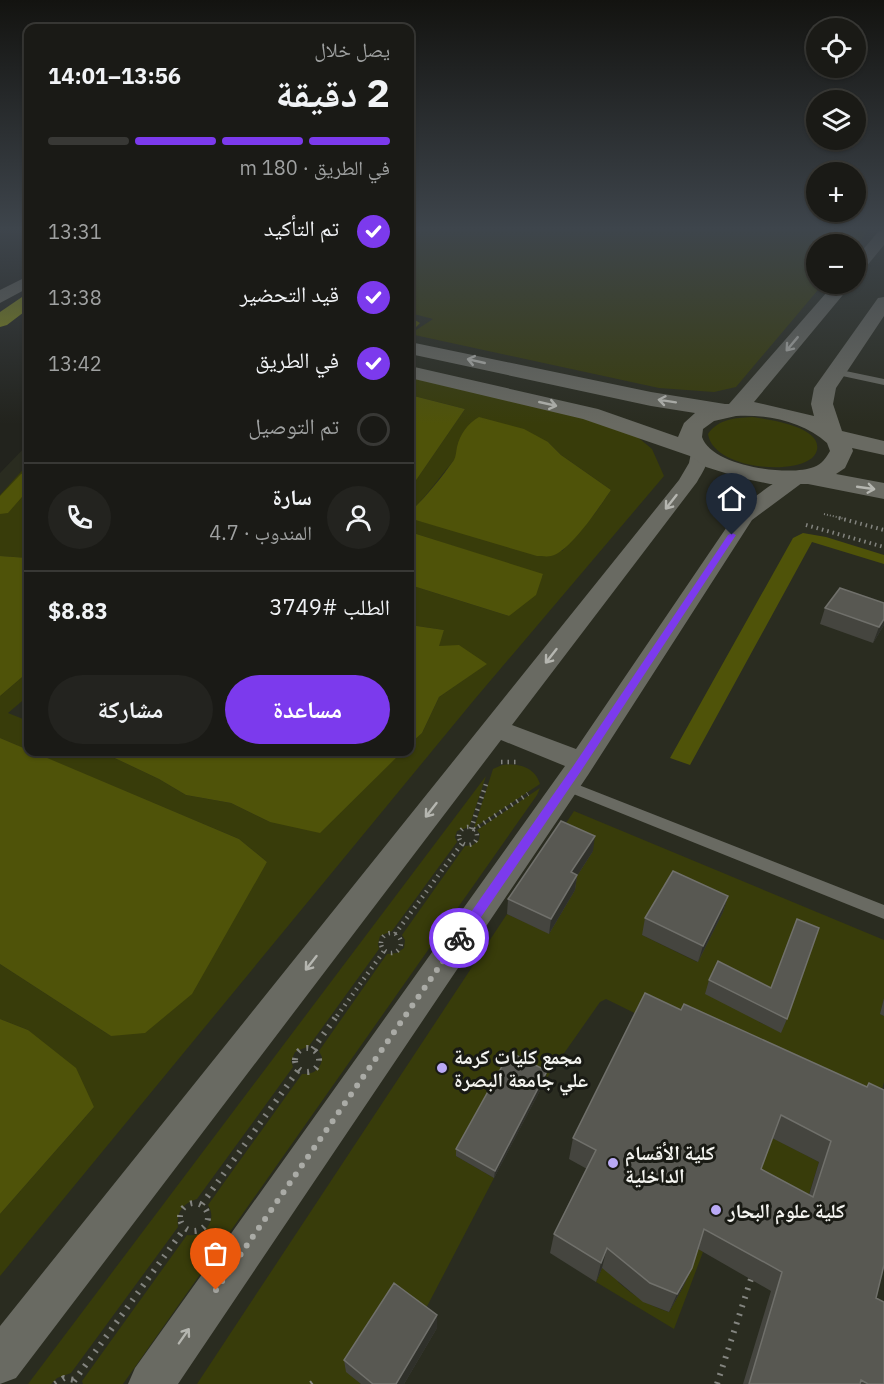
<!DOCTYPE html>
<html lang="ar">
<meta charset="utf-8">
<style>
body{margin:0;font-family:"IBM Plex Sans","Noto Naskh Arabic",sans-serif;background:#23231f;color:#f1f3f6;direction:rtl;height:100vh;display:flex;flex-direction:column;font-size:22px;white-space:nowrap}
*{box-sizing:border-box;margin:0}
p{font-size:20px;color:#9fa1a1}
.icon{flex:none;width:33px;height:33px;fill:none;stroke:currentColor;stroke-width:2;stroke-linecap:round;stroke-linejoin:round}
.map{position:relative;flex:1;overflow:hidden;direction:ltr}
.drawer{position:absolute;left:24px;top:24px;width:390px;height:732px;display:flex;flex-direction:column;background:#1a1a16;border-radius:12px;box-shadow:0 2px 4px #0004,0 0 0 2px #383835;direction:rtl}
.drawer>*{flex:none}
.controls{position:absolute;left:806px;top:18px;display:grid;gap:12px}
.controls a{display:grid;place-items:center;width:60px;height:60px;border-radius:50%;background:#1a1a16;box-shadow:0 2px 4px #0004,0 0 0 2px #383835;font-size:30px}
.pin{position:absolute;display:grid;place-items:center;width:51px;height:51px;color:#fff;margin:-62px -26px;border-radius:50% 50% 50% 0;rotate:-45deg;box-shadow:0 0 6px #0007}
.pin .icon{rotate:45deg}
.courier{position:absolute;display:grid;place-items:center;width:60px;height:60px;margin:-30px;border:4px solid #7c3aed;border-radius:50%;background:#fff;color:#222;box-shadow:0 2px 8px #0007}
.head em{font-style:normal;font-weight:800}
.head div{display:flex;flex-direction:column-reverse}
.head{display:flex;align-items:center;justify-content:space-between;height:102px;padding:0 24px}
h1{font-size:39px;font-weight:800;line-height:45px}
.bar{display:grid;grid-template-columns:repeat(4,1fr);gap:9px 6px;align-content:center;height:72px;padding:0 24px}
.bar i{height:8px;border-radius:4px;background:#383835}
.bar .on{background:#7c3aed}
.bar p{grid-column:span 4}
.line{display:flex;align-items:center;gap:15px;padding:0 24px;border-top:2px solid #383835}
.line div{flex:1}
.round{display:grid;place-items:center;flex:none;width:63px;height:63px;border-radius:32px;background:#23231f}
ol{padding:0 24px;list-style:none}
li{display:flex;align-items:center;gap:18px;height:66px}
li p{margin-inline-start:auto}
li .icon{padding:6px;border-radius:50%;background:#7c3aed;color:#fff;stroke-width:4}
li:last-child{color:#9fa1a1}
li i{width:33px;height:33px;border:3px solid #383835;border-radius:50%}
.action{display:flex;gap:12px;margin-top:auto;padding:12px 24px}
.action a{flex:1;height:69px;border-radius:36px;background:#7c3aed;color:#fff;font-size:24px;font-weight:800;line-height:69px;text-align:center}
.action a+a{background:#23231f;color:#f1f3f6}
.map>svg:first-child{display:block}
</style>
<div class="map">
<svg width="884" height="1384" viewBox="0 0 884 1384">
<rect width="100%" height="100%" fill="#22231d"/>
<!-- built -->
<path fill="#2a2c20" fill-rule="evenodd" d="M 410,230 L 884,230 L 884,1384 L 0,1384 L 0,473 L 28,444 L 28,752 L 410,752 ZM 816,244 L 855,244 L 855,284 L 816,284 Z"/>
<!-- green -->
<path fill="#383c0a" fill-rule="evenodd" d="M 410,230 L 869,230 L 855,246 L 816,244 L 816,284 L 823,284 L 736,387 L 714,392 L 659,388 L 410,334 L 433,319 L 410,313 Z
M 410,374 L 629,430 L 652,449 L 664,476 L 474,700 L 0,1276 L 0,1214 L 94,1107 L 28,1030 L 0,1019 L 0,964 L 111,1036 L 267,862 L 239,839 L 32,752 L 102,752 L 159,779 L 186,795 L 231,803 L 270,822 L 366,785 L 402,752 L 410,752 L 410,744 L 422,733 L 439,697 L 486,664 L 438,646 L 444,630 L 410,625 L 410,585 L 509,616 L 543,575 L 410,532 L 410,489 L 465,409 L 410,395 ZM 548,442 L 561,455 L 611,490 L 596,512 L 562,551 L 460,532 L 412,519 L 411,511 C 428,495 440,476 456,458 Z
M 752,417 C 767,419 822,426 817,450 C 816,454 813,458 809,460 C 785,475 713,467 708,434 C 718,419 735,418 752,417 Z
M 28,464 L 28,558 L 0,556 L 0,495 Z
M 28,672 L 28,696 L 8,713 L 28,721 L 28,750 L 0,738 L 0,696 Z
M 502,765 C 518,763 535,767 540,784 L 474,828 L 493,769 Z
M 486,776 L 469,827 L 457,831 L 455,837 L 457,842 L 392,931 L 380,936 L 378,944 L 379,949 L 309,1046 L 295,1052 L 291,1061 L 293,1067 L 197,1199 C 183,1203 176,1212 178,1227 L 71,1373 L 57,1378 L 51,1384 L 28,1384 Z
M 540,788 L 537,795 L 123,1384 L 83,1384 L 82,1381 L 187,1235 C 204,1237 218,1221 208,1205 L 302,1074 C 313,1075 322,1069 322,1057 L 319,1051 L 387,954 L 397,953 L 404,948 L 405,940 L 402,935 L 465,846 L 473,845 L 479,840 L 480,834 L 477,830 Z
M 574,811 L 884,940 L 884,998 L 880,1014 L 884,1016 L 884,1082 L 878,1103 L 666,1003 L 657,1024 L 606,999 L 600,1002 L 546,1079 L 510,1060 L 456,1156 L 494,1178 L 422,1316 L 347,1371 L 361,1384 L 197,1384 L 507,914 L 549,933 L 534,872 ZM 723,912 L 697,962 L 642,935 ZM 792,933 L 781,1032 L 759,1022 Z
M 771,1137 L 819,1162 L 802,1217 L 751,1190 Z
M 631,1203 L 703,1252 L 674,1329 L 596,1282 ZM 620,1269 L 683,1287 L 669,1312 C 649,1306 634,1296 618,1282 Z"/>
<!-- water -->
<path fill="#4f5309" d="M 410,395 L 465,409 L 410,489 Z
M 479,417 L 524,429 L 548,442 L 561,455 L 611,490 C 600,506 570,552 551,556 C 547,557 541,556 537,556 L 412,519 L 411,511 C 427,496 441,478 454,460 C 456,456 456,452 457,447 C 460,434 468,423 479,417 Z
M 410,532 L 543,574 L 536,595 L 509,616 L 410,585 Z
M 803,533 L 826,537 L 884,555 L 884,564 L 812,542 L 690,765 L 670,758 L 793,538 Z
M 0,556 L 28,558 L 28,672 L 0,696 Z
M 410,625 L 444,630 L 439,646 L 459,645 L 487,664 L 439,697 L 422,733 L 410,744 Z
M 0,738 L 239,839 L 267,862 L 192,994 L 145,1033 L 111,1036 L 0,964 Z
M 102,752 L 402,752 L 320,833 L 270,822 L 231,803 L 186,795 L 159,779 Z
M 0,1019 L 28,1030 L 76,1068 L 94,1107 L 0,1214 Z"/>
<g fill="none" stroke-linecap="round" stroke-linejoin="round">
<!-- canal -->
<path fill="#4f5309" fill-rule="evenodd" d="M 410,317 L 420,323 L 415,328 L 410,330 Z
M 28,472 L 28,490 L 8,513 L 0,514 L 0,496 L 21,474 Z"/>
<!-- path-far3 -->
<path stroke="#83847f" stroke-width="2" stroke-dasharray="1 2" stroke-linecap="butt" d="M 824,514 L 845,519"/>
<!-- path-far2 -->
<path stroke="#83847f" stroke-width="4" stroke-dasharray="1.5 4" stroke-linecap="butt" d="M 839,518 L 884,530
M 806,525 L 884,547"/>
<!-- path-far1 -->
<path stroke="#83847f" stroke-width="4.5" stroke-dasharray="1.5 5" stroke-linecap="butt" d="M 501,762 L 518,762
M459 836a9 9 0 1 1 18 0a9 9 0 1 1-18 0Z
M 471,829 L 486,784
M 473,830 L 528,794
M381 943a10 10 0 1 1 20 0a10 10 0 1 1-20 0Z
M 395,934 L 463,842
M 337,1016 L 384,951"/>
<!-- path -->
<path stroke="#83847f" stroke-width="6" stroke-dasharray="2 7" stroke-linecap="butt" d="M295 1060a12 12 0 1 1 24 0a12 12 0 1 1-24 0Z
M 313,1049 L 338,1014
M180 1217a14 14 0 1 1 28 0a14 14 0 1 1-28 0Z
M 202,1204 L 299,1069
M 74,1381 L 184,1229
M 55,1384 L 64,1378 L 74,1380 L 77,1384
M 311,1384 L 318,1379
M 717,1384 L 751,1279"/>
<!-- lane -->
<path fill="#696a62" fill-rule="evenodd" d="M 836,369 L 884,379 L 884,385 L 833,374 L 833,370 Z
M 566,780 L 884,905 L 884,919 L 561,789 L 559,785 L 561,781 Z"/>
<!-- street -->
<path fill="#696a62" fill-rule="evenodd" d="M 699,446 L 706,448 C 712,460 703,471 697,482 L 512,725 L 576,749 L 737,512 C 752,499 787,468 807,473 L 810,477 L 752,520 L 588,775 L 178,1384 L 128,1384 L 135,1368 L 565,766 L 501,740 L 16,1378 L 0,1384 L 0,1326 L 679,480 L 689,463 L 692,448 Z"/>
<!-- secondary -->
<path fill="#696a62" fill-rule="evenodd" d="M 884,230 L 884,245 L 861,273 L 855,274 L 855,259 L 878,232 Z
M 28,276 L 28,288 L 0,303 L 0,290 Z
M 834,284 L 852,284 L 754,402 L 814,416 L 811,404 L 814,388 L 878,298 L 884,297 L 884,316 L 836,388 L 833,404 L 842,431 L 884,441 L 884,455 L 852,448 L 853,451 L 845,468 L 836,474 L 884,483 L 884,499 L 808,484 L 770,484 L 741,478 L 706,467 L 690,456 L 583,419 L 410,378 L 410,366 L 598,409 L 678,437 L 684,423 L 695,413 L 651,406 L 410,354 L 410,342 L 651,392 L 725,404 L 729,404 ZM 736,416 C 767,414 804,422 827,443 L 830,451 C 826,458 822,464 814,467 C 789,477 711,466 702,437 L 703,429 L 714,421 Z"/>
<!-- highway -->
<path fill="#868d17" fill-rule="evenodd" d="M 28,296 L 28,309 L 7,325 L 0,327 L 0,312 L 22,297 Z"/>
</g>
<!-- wall -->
<path fill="#45453f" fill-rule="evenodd" d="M 825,608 L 884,625 L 873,643 L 820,624 Z
M 593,851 L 577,876 L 575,890 L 549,934 L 507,914 L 508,899 Z
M 728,896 L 723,912 L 698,962 L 642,935 L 645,918 Z
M 709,980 L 787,1019 L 781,1033 L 705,994 Z
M 884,998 L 884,1016 L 880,1014 Z
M 681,1010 L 866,1087 L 876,1298 L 884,1384 L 743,1384 L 771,1291 L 698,1249 L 692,1268 L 683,1287 L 669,1312 L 643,1302 L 602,1268 L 596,1282 L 550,1253 L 554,1234 L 587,1169 L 569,1159 L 573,1138 ZM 772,1138 L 819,1162 L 809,1195 L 761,1169 Z
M 546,1079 L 494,1178 L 456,1156 L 456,1149 Z
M 437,1328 L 404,1384 L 361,1384 L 346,1372 L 344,1360 Z"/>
<!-- shaded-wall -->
<path fill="#2f302a" d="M 884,619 L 884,625 L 873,643 L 879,627 Z
M 595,836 L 593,851 L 577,876 L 575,890 L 549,934 L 551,919 L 571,872 Z
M 728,896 L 723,912 L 698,962 L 703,946 Z
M 547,1071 L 546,1079 L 494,1178 L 495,1171 Z
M 607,1248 L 602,1268 L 596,1282 L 601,1263 Z
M 692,1268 L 683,1287 L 669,1312 L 677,1294 Z
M 437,1315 L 437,1328 L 404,1384 L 396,1384 Z"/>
<!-- building -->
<path fill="#585852" stroke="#70706b" stroke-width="1.5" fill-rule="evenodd" d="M 840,588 L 884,603 L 884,619 L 879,627 L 825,608 Z
M 561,821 L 595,836 L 571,872 L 577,875 L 551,919 L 508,899 Z
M 673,871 L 728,896 L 703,946 L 645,918 Z
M 797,919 L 819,928 L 787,1019 L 709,980 L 718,961 L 771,988 Z
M 645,993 L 681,1010 L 684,1004 L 867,1087 L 869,1083 L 884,1090 L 884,1265 L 876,1298 L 884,1302 L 884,1384 L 868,1384 L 861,1380 L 860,1384 L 749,1384 L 782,1272 L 704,1229 L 692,1268 L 677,1294 L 650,1283 L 607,1248 L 601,1263 L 554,1234 L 596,1150 L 573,1138 ZM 781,1115 L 831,1141 L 813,1197 L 761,1169 Z
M 510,1052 L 547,1071 L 495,1171 L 456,1149 Z
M 394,1283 L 437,1315 L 396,1384 L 373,1384 L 344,1360 Z"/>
<!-- one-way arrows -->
<defs><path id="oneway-shaft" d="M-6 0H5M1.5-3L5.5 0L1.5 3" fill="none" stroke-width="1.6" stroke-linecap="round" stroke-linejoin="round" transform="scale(1.5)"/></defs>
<g stroke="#b5b6b0">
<use href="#oneway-shaft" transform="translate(792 344) rotate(130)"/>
<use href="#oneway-shaft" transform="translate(476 361) rotate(-167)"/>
<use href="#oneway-shaft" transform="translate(667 401) rotate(-171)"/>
<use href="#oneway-shaft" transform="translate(548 404) rotate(13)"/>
<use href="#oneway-shaft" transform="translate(866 488) rotate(8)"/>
<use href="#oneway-shaft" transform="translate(671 502) rotate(128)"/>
<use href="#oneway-shaft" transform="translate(551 656) rotate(128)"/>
<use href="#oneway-shaft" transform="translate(431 810) rotate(128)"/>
<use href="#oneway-shaft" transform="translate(311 963) rotate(128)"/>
<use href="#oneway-shaft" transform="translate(184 1336) rotate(-55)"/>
</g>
<!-- sky -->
<linearGradient id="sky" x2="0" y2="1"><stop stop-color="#131310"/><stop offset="0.54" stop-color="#3e454c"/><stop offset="1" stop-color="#3e454c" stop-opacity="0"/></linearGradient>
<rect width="884" height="424" fill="url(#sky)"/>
<!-- route -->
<path fill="#7c3aed" d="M 732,533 L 736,535 L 581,771 L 464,942 L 455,942 L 453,938 L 455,935 L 574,765 L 728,535 Z"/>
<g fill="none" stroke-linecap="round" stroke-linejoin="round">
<!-- done -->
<path stroke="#aaaba6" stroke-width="6" stroke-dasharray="0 10.8" d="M 216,1290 L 459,938"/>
</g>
<!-- markers -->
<g fill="#baaaf6" stroke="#191a14" stroke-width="2">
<circle cx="442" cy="1068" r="6"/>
<circle cx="613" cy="1163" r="6"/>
<circle cx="716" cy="1210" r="6"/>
</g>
<g text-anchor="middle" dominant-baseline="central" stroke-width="6" stroke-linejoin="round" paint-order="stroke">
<!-- near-poi labels -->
<g font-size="20" font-weight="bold" fill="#f4f4f0" stroke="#191a14" text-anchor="start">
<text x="454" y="1056">مجمع كليات كرمة<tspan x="454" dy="23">علي جامعة البصرة</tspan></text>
<text x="625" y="1152">كلية الأقسام<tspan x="625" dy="23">الداخلية</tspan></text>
<text x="728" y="1210">كلية علوم البحار</text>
</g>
</g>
</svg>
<div class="controls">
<a><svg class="icon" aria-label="locate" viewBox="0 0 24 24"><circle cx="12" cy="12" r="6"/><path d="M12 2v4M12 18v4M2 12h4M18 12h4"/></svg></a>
<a><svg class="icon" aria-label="layers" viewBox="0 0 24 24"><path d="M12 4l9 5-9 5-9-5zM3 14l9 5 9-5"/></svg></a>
<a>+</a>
<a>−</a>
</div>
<div class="pin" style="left:216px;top:1290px;background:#ea580c"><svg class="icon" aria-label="bag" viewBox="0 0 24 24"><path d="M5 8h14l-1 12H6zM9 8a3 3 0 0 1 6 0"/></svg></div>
<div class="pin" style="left:732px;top:535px;background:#1f2937"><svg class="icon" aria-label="home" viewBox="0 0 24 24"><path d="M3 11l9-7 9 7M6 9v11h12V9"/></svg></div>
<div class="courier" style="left:459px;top:938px"><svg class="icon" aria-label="bike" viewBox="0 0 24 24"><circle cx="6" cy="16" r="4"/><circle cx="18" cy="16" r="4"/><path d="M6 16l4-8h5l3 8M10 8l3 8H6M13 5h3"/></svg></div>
<section class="drawer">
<div class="head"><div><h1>2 دقيقة</h1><p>يصل خلال</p></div><em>13:56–14:01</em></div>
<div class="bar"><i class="on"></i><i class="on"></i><i class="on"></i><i></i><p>في الطريق · 180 m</p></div>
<ol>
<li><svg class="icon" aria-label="check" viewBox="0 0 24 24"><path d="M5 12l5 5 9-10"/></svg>تم التأكيد<p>13:31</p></li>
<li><svg class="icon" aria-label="check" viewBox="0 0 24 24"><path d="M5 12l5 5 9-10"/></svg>قيد التحضير<p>13:38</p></li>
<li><svg class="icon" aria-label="check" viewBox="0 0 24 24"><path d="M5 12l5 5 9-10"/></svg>في الطريق<p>13:42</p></li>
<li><i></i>تم التوصيل</li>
</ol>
<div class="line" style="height:108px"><a class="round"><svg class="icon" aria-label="person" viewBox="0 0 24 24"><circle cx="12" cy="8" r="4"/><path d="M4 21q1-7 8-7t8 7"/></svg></a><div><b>سارة</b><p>المندوب · 4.7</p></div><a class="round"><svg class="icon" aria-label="phone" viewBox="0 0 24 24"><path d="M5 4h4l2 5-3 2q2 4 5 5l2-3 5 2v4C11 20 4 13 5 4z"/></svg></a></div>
<div class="line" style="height:78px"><div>الطلب #3749</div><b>$8.83</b></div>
<div class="action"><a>مساعدة</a><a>مشاركة</a></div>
</section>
</div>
